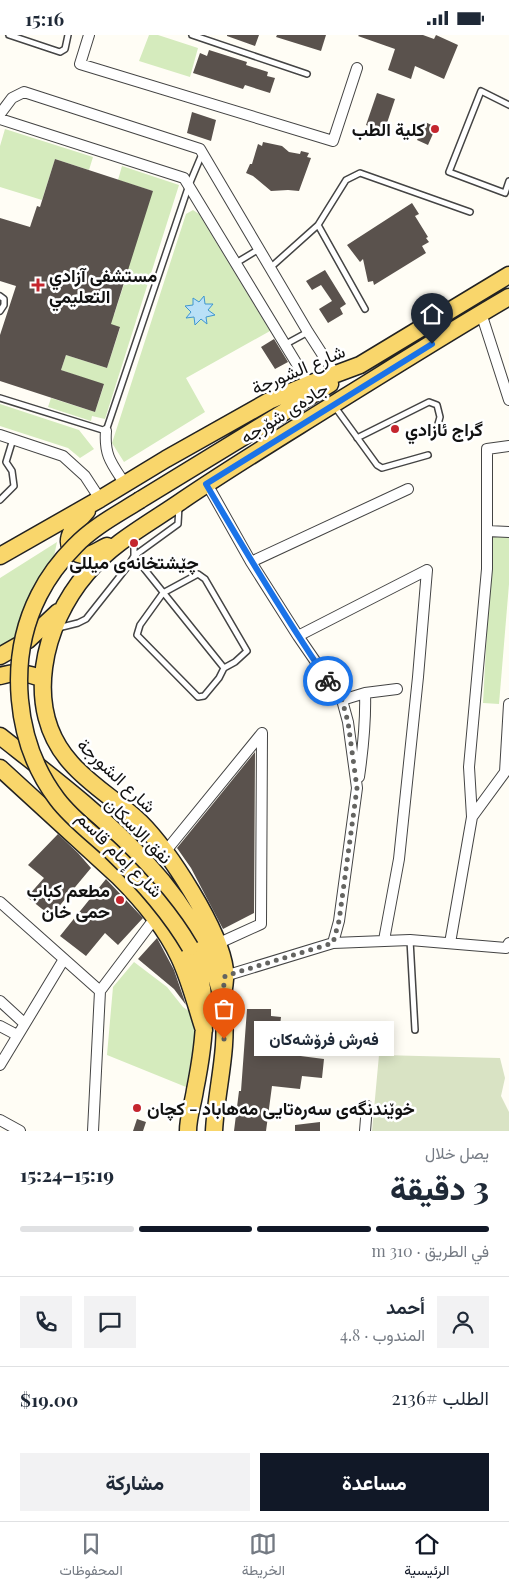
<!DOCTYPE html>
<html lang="ar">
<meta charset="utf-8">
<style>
body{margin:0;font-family:"Playfair Display",Vazirmatn,serif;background:#f2f2f3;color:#1f2937;direction:rtl;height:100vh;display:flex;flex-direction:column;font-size:19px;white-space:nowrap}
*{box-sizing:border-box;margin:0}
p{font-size:16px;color:#747a83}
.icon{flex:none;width:28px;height:28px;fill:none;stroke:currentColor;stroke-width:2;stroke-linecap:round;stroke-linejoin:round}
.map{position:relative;height:1096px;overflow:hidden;direction:ltr}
.panel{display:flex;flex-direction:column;background:#fff;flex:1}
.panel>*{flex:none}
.pin{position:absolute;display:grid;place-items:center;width:42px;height:42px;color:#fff;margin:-51px -21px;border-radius:50% 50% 50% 0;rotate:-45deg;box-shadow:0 0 5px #0007}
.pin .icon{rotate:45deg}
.courier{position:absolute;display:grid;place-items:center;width:50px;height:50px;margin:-25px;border:4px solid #1a73e8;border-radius:50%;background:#fff;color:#222;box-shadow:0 1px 6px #0007}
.bubble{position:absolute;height:35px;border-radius:0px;background:#fff;box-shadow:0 2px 12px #0003;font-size:16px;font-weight:800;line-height:35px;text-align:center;direction:rtl}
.summary em{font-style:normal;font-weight:800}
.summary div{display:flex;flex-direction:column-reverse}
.summary{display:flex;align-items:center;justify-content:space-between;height:85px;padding:0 20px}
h1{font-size:32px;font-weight:800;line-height:38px}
.bar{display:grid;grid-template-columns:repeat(4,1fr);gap:8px 5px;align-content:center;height:60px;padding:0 20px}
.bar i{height:6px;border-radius:4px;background:#e0e1e3}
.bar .on{background:#111827}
.bar p{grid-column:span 4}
.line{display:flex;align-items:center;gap:12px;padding:0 20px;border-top:1px solid #e0e1e3}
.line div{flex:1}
.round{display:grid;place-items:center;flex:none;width:52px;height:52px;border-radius:0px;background:#f2f2f3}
.action{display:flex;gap:10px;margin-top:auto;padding:10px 20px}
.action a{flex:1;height:58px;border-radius:0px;background:#111827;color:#fff;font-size:20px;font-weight:800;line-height:58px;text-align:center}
.action a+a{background:#f2f2f3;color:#1f2937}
.status{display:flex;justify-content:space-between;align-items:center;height:35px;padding:0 25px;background:#fff;direction:ltr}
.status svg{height:14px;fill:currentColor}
.tab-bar{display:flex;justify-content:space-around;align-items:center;height:70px;border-top:1px solid #e0e1e3;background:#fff;font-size:14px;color:#747a83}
.tab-bar a{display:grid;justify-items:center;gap:2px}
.tab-bar .on{color:#111827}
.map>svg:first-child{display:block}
</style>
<div class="status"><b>15:16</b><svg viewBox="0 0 49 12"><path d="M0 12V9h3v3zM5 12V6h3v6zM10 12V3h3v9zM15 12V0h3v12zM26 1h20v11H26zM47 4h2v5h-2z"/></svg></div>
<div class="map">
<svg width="509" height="1096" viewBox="0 0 509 1096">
<rect width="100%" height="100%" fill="#fffdf5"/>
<!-- green -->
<path fill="#d5ebbd" d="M 149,0 L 158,0 L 198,13 L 190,42 L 139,26 Z
M 5,94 L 93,122 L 89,135 L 55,124 L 42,165 L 0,152 L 0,111 Z
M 122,131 L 179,150 L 105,384 L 92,381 L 91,386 L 48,372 L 51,363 L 95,377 L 104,350 L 61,335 L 66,320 L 107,333 L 120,293 L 86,281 L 114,280 L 125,246 L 88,234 L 153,156 L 118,145 Z
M 193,175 L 199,179 L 270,296 L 186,343 L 205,377 L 124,427 L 112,408 L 186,179 Z
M 0,369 L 79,395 L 94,414 L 80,423 L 68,413 L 0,391 Z
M 492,502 L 509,502 L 509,549 L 499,669 L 483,668 Z
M 57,507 L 52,531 L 19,599 L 0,612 L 0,543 Z
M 134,927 L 167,952 L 183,972 L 193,979 L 195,1002 L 186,1052 L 107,1020 L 113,952 Z"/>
<!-- cemetery -->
<path fill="#d9e3c4" d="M 379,1020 L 500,1023 L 505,1043 L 501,1061 L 509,1077 L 509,1096 L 372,1096 Z"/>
<!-- water -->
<path fill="#b9e0f7" stroke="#3f96cf" d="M 204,261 L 205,269 L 213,269 L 208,275 L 215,280 L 206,282 L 207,289 L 201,284 L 195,290 L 194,282 L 186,283 L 191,277 L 185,271 L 193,270 L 193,263 L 199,267 Z"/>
<!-- building -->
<path fill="#5a524d" d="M 227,0 L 259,0 L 255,11 L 227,1 Z
M 277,0 L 326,0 L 321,16 L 276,2 Z
M 359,0 L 423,0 L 434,4 L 436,0 L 458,10 L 444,44 L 415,31 L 411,44 L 388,35 L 395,14 L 358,1 Z
M 209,15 L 247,27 L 246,30 L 268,37 L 267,41 L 275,43 L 270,58 L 245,50 L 243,54 L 193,38 L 200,18 L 207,21 Z
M 377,58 L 395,64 L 384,97 L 366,90 Z
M 192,77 L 216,85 L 211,106 L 187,98 Z
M 425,87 L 436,92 L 428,110 L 417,105 Z
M 263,107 L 282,111 L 289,117 L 300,119 L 301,116 L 309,118 L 307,122 L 311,123 L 299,156 L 288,155 L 271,156 L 253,141 L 246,138 L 250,129 L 252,129 L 258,109 L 262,111 Z
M 55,124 L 153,156 L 111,289 L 120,292 L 107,333 L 66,320 L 61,335 L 104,349 L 95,377 L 0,346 L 0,300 L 16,251 L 0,246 L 0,183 L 30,192 L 37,171 L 40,172 Z
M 412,168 L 419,179 L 415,181 L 428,202 L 426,203 L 429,207 L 422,211 L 426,218 L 374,250 L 373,246 L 368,247 L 363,224 L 360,227 L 347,210 Z
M 325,235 L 346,269 L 340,273 L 343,279 L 328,288 L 319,274 L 332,266 L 321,250 L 312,255 L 306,246 Z
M 274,304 L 288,327 L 275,334 L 261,312 Z
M 255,717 L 254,878 L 223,894 L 191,833 L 177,813 Z
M 58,799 L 78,818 L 91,833 L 51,881 L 27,862 L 44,843 L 28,830 Z
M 106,844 L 143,883 L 118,910 L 105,898 L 86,921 L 60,901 Z
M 157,903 L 174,935 L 186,970 L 174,954 L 138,924 Z
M 247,974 L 271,974 L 271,981 L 281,982 L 277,1018 L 324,1024 L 322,1043 L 302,1041 L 300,1054 L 272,1051 L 266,1096 L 234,1096 L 239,1056 L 241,1056 Z
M 137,1084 L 146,1087 L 143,1096 L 133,1096 Z
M 320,1087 L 320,1096 L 295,1096 L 295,1090 Z"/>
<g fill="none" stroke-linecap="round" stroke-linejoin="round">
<!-- lane casing -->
<g stroke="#444" stroke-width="8">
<path id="lane" d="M 9,0 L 60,17 L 65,14 L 68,0
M 192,0 L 307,39
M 509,70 L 481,56 L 449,137 L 505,158 L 509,146
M 318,190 L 365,274
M 236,228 L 259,214
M 270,233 L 318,190 L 346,145 L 360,138 L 470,177
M 0,261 L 4,264 L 4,270 L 0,276
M 286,309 L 308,297
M 0,363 L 106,396 L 189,150 L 202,119
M 335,372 L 377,430 L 382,433 L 428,420
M 357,403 L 429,367 L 437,370 L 440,382 L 438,389
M 0,465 L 14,451 L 12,436 L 6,427 L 13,404
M 179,471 L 178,489 L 134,521 L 224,633 L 219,643 L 204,661 L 198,662 L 137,600 L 140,590 L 163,558 L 198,539 L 205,544 L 247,616 L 235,627 L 224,633
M 58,593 L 78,588 L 86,584 L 128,531 L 134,521 L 134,501
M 410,905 L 415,995"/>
</g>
<!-- street casing -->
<g stroke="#444" stroke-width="12">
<path id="street" d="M 89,0 L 80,29 L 333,106 L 357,33
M 0,79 L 12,63 L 24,57 L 200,114 L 308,297 L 335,339
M 0,84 L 184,143 L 309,349
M 481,278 L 509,365
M 106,396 C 104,421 112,429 125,449
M 0,400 L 63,421 L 85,441 L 100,464
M 207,449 L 251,527 L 298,601 L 342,665 L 348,687 L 357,753 L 339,886 L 333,908
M 487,496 L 509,497
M 251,527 L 408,454
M 298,601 L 427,535
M 342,665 L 365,658 L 397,654
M 359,742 C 363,714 366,687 365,658
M 472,782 L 505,737 L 509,669
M 165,817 L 262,698
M 0,867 L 100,956
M 384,905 L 399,824 L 418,642 L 427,535
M 450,908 L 472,782 L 469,732 L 487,534 L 487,414 L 509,411
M 217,909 L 261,889 L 262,698
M 225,941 L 333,908 L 410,905 L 506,913 L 509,908
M 0,966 L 24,988
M 0,991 L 17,1000
M 0,1030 L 64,924
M 0,1085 L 20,1096
M 93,1096 L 100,956 L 155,883
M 365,1096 L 367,1071"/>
</g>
<!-- primary casing -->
<g stroke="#222" stroke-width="19">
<path id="primary" d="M 140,465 L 330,349
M 87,476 C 79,485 60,505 74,516 C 77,519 81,520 85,520 C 93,520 100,514 107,511
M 0,521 L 100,464 L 166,424 L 269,366 L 309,349 L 360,330 L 509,240
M 0,621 L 28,605 L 58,577
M 0,641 C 16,636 28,638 43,644
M 0,701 C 86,769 206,855 223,972 C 229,1013 216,1055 214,1096
M 0,733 L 119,842 C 143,866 165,892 179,922 C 190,945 196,971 204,995
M 222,965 C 224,955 226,945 225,935 C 220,894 169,816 140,787 C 118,766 91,751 71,728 C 22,674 43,589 87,538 C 113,507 150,488 183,465 C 236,429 291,396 345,362 C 400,328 454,294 509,262
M 188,1096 C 188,1082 193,1069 195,1055 C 205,1005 211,959 190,912"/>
</g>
<!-- lane -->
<use href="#lane" stroke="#fff" stroke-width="5"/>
<!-- street -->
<use href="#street" stroke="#fff" stroke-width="10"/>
<!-- primary -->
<use href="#primary" stroke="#f9d66b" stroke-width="16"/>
<!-- primary-bridge casing -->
<g stroke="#222" stroke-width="19" stroke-linecap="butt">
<path id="primary-bridge" d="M 140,465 C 118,479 93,492 75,511 C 61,525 48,542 39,560 C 7,623 14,707 57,764 C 72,784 93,799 111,816 C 141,845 169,876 190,912"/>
</g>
<!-- primary-bridge -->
<use href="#primary-bridge" stroke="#f9d66b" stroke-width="16"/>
</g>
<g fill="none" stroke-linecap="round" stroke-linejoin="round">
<!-- done -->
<path stroke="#646461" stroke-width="5" stroke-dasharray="0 9" d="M 224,1004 L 224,973 L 222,965 L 225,941 L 333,908 L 339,886 L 357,753 L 348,687 L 342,665 L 328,646"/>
<!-- route -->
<path stroke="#1a73e8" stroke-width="6" d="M 328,646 C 285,582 245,516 206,449 L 432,309"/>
</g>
<!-- markers -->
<g fill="#c4262e" stroke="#fff" stroke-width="2">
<circle cx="435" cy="94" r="5"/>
<path d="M35.5 242.5h5v5h5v5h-5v5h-5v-5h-5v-5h5z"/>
<circle cx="395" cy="394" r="5"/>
<circle cx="134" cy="508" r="5"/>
<circle cx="120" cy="865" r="5"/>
<circle cx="137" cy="1073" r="5"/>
</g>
<g text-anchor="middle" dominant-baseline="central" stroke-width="5" stroke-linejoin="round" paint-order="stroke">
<!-- poi labels -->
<g font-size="18" font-weight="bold" fill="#111" stroke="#fff" text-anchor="start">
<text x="425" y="94" text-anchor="end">كلية الطب</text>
<text x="49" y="240">مستشفى آزادي<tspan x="49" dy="21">التعليمي</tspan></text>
<text x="405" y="394">گراج ئازادي</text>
<text x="134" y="527" text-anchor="middle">چێشتخانەی میللی</text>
<text x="110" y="855" text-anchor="end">مطعم كباب<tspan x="110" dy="21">حمى خان</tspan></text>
<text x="147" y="1073">خوێندنگەی سەرەتایی مەهاباد - کچان</text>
</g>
<!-- street labels -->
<g font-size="18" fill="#111" stroke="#fff">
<text transform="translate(298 334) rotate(-23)">شارع الشورجة</text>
<text transform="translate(284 377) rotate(-32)">جادەی شۆرجە</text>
<text transform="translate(117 740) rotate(43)">شارع الشورجة</text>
<text transform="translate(139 795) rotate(45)">نفق الاسكان</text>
<text transform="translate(120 819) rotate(45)">شارع إمام قاسم</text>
</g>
</g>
</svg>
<div class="pin" style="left:224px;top:1004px;background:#ea580c"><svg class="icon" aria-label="bag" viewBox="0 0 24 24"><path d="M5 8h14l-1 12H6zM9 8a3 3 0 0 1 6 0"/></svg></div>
<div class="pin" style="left:432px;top:309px;background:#1f2937"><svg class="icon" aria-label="home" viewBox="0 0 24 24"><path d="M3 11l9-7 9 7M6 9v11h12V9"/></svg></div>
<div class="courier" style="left:328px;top:646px"><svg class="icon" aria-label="bike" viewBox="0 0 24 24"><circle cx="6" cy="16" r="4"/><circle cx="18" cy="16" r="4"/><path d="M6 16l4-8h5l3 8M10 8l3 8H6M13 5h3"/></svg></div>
<div class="bubble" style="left:254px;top:986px;width:140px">فەرش فرۆشەکان</div>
</div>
<section class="panel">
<div class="summary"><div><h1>3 دقيقة</h1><p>يصل خلال</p></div><em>15:19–15:24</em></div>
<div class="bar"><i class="on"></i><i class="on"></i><i class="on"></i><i></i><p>في الطريق · 310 m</p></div>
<div class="line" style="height:90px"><a class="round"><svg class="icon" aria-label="person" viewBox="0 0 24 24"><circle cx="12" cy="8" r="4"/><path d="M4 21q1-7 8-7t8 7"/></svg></a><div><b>أحمد</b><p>المندوب · 4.8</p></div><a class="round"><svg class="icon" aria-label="chat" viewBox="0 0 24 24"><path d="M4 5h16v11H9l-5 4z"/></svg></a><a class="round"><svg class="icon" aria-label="phone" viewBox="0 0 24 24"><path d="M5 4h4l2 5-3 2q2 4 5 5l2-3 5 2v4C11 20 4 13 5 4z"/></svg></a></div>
<div class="line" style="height:65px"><div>الطلب #2136</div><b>$19.00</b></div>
<div class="action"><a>مساعدة</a><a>مشاركة</a></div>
</section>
<nav class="tab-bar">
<a class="on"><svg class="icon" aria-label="home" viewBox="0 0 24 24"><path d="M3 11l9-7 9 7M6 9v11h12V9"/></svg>الرئيسية</a>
<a><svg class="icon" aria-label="map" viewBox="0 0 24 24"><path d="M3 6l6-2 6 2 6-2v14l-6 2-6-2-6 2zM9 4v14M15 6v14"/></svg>الخريطة</a>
<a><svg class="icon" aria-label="saved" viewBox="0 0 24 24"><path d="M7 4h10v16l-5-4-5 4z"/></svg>المحفوظات</a>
</nav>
